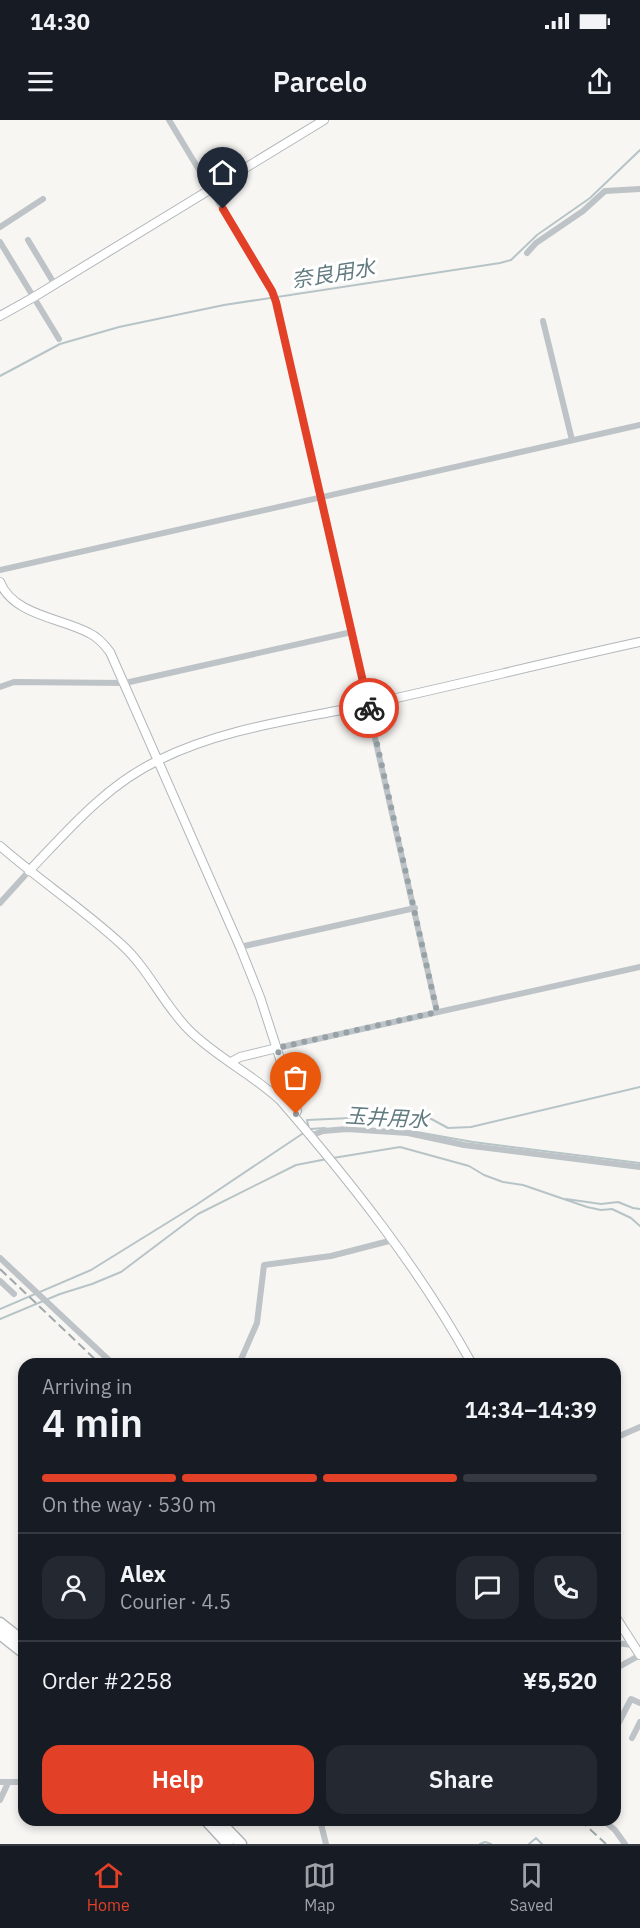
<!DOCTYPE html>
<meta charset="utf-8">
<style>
body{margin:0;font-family:"IBM Plex Sans","Noto Sans JP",sans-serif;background:#242831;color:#f1f3f6;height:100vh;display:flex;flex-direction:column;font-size:22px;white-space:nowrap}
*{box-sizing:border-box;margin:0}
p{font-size:20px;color:#9ea1a6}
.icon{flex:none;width:33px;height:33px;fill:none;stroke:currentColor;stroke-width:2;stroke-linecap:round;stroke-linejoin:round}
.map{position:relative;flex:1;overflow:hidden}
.drawer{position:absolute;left:18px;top:1238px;width:603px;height:468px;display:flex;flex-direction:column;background:#171b24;border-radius:18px;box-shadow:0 3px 9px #0003}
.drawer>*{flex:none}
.pin{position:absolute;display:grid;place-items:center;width:51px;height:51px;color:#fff;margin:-62px -26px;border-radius:50% 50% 50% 0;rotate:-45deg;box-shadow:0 0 6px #0007}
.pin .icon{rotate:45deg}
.courier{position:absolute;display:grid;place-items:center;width:60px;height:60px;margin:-30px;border:4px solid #e24128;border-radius:50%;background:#fff;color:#222;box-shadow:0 2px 8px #0007}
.summary em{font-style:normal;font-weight:600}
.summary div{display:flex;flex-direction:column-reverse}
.summary{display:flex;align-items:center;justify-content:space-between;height:102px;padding:0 24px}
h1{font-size:39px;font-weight:600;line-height:45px}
.bar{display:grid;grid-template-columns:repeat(4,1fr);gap:9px 6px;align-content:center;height:72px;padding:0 24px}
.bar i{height:8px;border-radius:4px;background:#363941}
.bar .active{background:#e24128}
.bar p{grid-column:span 4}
.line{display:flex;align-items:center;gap:15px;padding:0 24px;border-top:2px solid #363941}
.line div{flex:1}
.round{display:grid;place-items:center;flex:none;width:63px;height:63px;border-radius:18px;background:#242831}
.primary-button{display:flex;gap:12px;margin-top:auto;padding:12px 24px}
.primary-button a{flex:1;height:69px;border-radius:18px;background:#e24128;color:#fff;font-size:24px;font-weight:600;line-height:69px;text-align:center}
.primary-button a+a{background:#242831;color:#f1f3f6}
.status{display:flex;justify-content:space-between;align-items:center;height:42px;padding:0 30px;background:#171b24;direction:ltr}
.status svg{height:16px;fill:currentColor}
header{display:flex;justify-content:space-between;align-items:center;height:78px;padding:0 24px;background:#171b24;font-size:27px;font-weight:600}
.tab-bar{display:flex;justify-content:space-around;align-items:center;height:84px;border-top:2px solid #363941;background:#171b24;font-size:16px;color:#9ea1a6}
.tab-bar a{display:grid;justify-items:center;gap:3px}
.tab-bar .active{color:#e24128}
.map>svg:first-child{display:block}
</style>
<div class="status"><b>14:30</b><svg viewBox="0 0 49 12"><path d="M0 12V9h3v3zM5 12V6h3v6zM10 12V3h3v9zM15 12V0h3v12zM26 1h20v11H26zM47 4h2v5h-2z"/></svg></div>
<header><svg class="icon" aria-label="menu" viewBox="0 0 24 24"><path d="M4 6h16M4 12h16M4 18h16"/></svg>Parcelo<svg class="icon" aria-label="share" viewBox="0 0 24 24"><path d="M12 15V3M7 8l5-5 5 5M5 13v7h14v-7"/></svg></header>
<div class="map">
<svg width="640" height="1724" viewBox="0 0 640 1724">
<rect width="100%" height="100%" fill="#f7f6f3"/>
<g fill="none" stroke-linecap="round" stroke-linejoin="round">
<!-- stream -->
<path stroke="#b7c4c7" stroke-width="2" d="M 0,256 L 60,224 L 119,207 L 224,185 L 500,143 L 511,140 L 537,115 L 590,78 L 640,30
M 354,1007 L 367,1007
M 309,1009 L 307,1000 L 351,998 L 406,1002 L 409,993 L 424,995 L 448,1008 L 471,1007 L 640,967
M 310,1009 L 325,1008
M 411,1011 L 473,1022 L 640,1043
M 333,1038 L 400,1027 L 469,1046 L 484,1055 L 503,1062 L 523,1065 L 587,1087 L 601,1090 L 612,1089 L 631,1098 L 640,1106
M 566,1079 L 601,1084 L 618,1082 L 633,1088 L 640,1089
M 0,1189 L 91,1150 L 196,1085 L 305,1012
M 0,1199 L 60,1174 L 92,1164 L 121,1152 L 198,1094 L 296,1045 L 327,1039
M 480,1724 L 485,1722 L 491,1724
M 529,1724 L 536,1718 L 542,1724"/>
<!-- secondary casing -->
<g stroke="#b0b7ba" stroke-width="10">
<path id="secondary" d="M 0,196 L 34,177 L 324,0
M 0,462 C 13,495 61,498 89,513 C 98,517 104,524 110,532 L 240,827 L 260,877 L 297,991 L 294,996
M 0,726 C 39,760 83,789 121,824 C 148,848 163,884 189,910 C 216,937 252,954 280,980 C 351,1062 419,1148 472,1244
M 29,751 C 68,710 106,665 159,640 C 223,608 296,600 365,585 C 457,565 548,542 640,522
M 231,942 L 240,937 L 277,928
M 615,1496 L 640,1535"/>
</g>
<!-- highway casing -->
<g stroke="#b1b6b9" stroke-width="13">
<path id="highway" d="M 0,1503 L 24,1522
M 0,1514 L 24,1533
M 206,1700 L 228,1724
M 218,1700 L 241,1724"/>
</g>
<!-- street -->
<path stroke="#bdc3c6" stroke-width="6" d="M 169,0 L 272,171 L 276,181 L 437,892
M 0,107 L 43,79
M 28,120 L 55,165
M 0,122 L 59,219
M 527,133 L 536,123 L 583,91 L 605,71 L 640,69
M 543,201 L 572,320
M 0,450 L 640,305
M 0,567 L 14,562 L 125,563 L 352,512
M 0,783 L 29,751
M 240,827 L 415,788
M 277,928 L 640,847
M 310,1016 L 323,1011 L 347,1009 L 408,1013 L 464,1025 L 640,1047
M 0,1138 L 113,1244
M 0,1161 L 14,1174
M 239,1244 L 257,1203 L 264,1145 L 331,1136 L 393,1120
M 615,1318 L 640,1307
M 615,1523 L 633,1525
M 615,1549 L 640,1535
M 615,1610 L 631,1579 L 640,1583
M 632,1618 L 640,1602
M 0,1662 L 24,1662
M 0,1680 L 8,1663
M 320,1700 L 326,1724
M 603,1700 L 615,1710 L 625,1724"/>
<!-- secondary -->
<use href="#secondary" stroke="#fff" stroke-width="8"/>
<!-- highway -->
<use href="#highway" stroke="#fff" stroke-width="10"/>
<!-- rail -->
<path stroke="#9fa7ab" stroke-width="2" stroke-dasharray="9 4.5" stroke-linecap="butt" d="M 0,1149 L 100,1244
M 580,1700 L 606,1724"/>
</g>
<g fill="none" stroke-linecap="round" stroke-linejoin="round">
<!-- done -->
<path stroke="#96a2a7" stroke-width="6" stroke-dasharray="0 10.8" d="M 296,994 L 297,991 L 277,928 L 437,892 L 369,588"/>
<!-- route -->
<path stroke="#e24128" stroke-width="8" d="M 223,89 L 272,171 L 276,182 L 369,588"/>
</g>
<g text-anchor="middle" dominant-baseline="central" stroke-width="6" stroke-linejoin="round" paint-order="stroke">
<!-- water labels -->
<g font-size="21" font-style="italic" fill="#627b80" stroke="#fff">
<text transform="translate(333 153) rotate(-9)">奈良用水</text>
<text transform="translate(387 997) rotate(3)">玉井用水</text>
</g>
</g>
</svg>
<div class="pin" style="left:296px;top:994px;background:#ea580c"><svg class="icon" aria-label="bag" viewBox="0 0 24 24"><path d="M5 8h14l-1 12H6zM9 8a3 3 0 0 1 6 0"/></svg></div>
<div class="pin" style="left:223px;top:89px;background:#1f2937"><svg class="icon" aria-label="home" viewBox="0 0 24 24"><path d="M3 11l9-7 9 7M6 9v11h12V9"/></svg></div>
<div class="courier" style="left:369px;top:588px"><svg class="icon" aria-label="bike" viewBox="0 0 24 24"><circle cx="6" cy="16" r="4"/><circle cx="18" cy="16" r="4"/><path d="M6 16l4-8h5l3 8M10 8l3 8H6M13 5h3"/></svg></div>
<section class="drawer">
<div class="summary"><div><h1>4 min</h1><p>Arriving in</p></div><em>14:34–14:39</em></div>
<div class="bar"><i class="active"></i><i class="active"></i><i class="active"></i><i></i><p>On the way · 530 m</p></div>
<div class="line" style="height:108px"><a class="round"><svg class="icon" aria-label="person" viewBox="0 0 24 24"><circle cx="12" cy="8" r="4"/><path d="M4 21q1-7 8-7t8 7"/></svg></a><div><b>Alex</b><p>Courier · 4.5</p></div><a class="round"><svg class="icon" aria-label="chat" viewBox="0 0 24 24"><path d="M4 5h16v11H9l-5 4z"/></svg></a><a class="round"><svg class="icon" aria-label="phone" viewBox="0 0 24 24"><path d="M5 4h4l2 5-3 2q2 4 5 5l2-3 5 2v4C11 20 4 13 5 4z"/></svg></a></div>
<div class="line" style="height:78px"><div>Order #2258</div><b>¥5,520</b></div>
<div class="primary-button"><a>Help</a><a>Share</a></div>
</section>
</div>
<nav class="tab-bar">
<a class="active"><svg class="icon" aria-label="home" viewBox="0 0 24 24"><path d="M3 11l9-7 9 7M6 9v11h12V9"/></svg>Home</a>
<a><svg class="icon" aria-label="map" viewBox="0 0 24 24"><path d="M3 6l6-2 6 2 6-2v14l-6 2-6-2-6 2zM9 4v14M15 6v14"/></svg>Map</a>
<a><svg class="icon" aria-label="saved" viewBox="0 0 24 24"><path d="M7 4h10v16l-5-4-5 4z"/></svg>Saved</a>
</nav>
